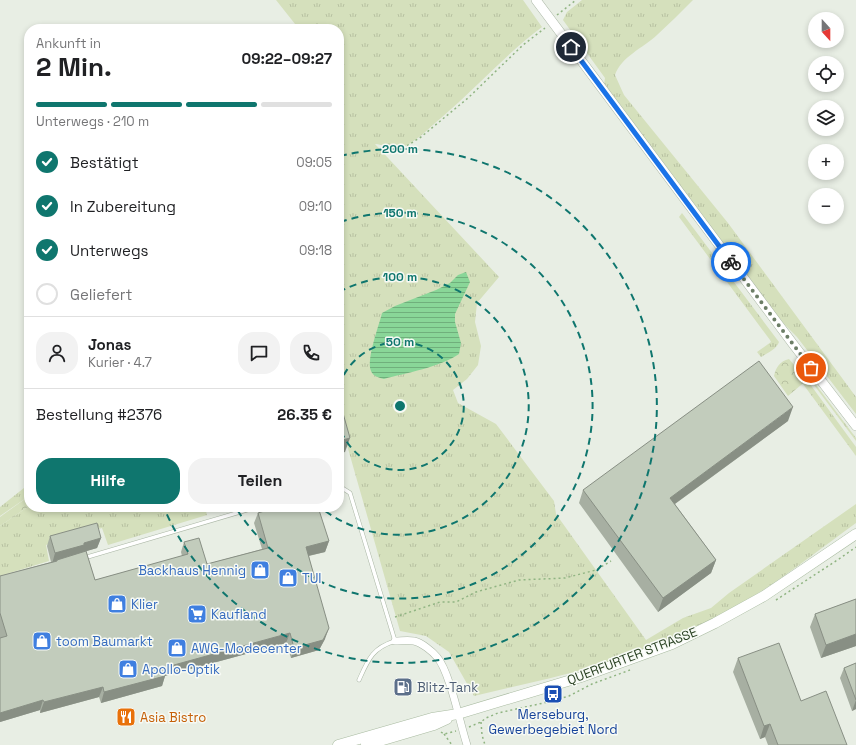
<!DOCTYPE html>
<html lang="de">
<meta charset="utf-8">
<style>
body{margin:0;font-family:"Space Grotesk",sans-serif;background:#f2f2f2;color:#202124;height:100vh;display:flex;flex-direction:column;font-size:15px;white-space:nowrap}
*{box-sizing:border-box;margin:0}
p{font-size:13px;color:#757577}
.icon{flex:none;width:22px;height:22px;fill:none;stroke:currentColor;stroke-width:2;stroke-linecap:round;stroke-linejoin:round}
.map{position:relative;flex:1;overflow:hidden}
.drawer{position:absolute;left:24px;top:24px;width:320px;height:488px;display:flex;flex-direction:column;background:#fff;border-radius:16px;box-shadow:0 2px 6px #0003}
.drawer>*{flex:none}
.needle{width:26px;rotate:159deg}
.tools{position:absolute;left:808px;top:12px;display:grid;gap:8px}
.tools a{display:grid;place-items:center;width:36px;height:36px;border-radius:50%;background:#fff;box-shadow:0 2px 6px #0003;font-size:20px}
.pin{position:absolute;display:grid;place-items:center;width:34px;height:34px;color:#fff;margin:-17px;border:2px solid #fff;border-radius:50%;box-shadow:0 1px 4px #0007}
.courier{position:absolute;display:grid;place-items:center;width:40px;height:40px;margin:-20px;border:3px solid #1a73e8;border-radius:50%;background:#fff;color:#222;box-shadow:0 1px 5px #0007}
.overview em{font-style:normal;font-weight:800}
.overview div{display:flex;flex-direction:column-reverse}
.overview{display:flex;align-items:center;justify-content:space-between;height:68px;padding:0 12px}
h1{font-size:26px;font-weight:800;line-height:30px}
.bar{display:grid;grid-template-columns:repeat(4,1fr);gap:6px 4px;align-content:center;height:48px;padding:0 12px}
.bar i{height:5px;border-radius:3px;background:#e0e0e0}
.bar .selected{background:#0f766e}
.bar p{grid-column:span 4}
.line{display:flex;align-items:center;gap:10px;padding:0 12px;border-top:1px solid #e0e0e0}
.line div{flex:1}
.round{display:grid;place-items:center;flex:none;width:42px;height:42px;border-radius:16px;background:#f2f2f2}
ol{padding:0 12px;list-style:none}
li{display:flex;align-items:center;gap:12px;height:44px}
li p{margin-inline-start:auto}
li .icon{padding:4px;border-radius:50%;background:#0f766e;color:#fff;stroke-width:4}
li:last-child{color:#757577}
li i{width:22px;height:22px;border:2px solid #e0e0e0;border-radius:50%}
.button{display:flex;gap:8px;margin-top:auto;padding:8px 12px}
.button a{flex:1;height:46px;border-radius:16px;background:#0f766e;color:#fff;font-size:16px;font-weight:800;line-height:46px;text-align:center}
.button a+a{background:#f2f2f2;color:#202124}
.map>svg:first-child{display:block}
</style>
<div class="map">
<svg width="856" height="745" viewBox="0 0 856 745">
<defs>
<pattern id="grass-tufts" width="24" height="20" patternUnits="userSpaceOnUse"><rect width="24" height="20" fill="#d5e0bc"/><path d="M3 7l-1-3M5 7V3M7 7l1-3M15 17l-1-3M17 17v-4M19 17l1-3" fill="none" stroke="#b7c1a1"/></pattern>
<pattern id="forest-crowns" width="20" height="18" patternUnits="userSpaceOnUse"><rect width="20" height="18" fill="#d5e0bc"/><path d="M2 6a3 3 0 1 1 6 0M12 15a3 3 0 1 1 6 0" fill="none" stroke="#b7c1a1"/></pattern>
<pattern id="water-rules" width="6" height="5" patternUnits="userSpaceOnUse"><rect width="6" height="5" fill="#89d698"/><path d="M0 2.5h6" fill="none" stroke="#70af7c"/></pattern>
</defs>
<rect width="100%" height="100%" fill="#e8eee4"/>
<!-- grass -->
<path fill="url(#grass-tufts)" d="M 276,0 L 523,0 L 542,27 C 506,54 476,88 441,118 C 430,127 418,140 405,146 C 395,151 386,145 375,144 L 499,277 L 477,303 L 475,322 L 481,346 L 478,365 L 467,379 L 453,390 L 458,403 L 496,424 L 554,501 L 556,514 L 646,640 L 683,618 L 711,608 L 729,593 L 856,504 L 856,523 C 824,546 793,571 760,592 C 731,610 700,626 669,640 C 607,668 539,680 474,696 L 449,652 L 426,636 L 400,631 L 339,417 L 339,29 L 299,29 Z
M 582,0 L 693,0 C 681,12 669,24 657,35 C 643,48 621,57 615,75 L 624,95 L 728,223 L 856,397 L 856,414 L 797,337 L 773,313 L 604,84 L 605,78 L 563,20 L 567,12 Z
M 682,213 L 779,342 C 777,349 767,353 761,357 L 757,352 L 771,342 L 770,340 L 679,217 Z
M 796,361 L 799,362 L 856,438 L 856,441 Z
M 807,380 L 856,447 L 856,456 L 803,384 Z
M 29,484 L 29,496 L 0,516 L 0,507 Z
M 29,506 L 205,507 L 207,515 L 108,545 L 102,528 L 46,545 L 49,561 L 0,576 L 0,526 Z"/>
<!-- forest -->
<path fill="url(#forest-crowns)" d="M 789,359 L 807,380 L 788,396 L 774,376 C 776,367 780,361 789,359 Z
M 29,496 L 29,506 L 0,526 L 0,517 Z"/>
<!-- water -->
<path fill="url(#water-rules)" d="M 466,272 L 470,282 L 455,314 L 455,322 L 461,343 L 459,354 C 441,367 405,373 384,379 C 379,378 373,376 371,371 C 366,359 379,326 382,313 L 395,306 L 436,290 L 450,283 L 458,275 Z"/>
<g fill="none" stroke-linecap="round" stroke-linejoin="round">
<!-- service casing -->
<g stroke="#abb7a6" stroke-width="4.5">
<path id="service" d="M 339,486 L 350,493 L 395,641 C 372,648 368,660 359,680
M 84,558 L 257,507"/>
</g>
<!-- minor casing -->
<g stroke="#abb7a6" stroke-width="8">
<path id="minor" d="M 395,641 C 401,641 408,640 414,641 C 422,643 432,651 437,657 C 450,672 460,724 467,745"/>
</g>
<!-- tertiary casing -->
<g stroke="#abb7a6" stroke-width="10">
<path id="tertiary" d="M 536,0 L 793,344 L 856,426"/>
</g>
<!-- secondary casing -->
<g stroke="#a9bba1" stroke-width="11">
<path id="secondary" d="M 338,745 L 432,718 L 458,714 L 581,677 L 672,644 L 715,623 L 764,596 L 856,534
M 366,745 L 434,725 L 447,719"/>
</g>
<!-- path -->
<path stroke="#90b482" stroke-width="1.5" stroke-dasharray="2 3" stroke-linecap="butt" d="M 557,15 L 576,0
M 398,150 L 405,147 L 421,137 L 468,98 L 523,45 L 545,28
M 776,600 L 839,559 L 856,547
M 395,617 L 440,602 L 456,602 L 476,592 L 519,580 L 565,578 L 596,570 L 611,561
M 481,722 L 482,735 L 485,745
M 469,727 L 481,722 L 486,718 L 498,713 L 548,702 L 569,696 L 592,684 L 630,670
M 441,732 L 444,734 L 456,731
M 444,734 L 452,745"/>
<!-- service -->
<use href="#service" stroke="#fff" stroke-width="3.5"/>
<!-- minor -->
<use href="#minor" stroke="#fff" stroke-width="7"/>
<!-- tertiary -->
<use href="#tertiary" stroke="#fff" stroke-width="9"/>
<!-- secondary -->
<use href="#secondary" stroke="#fff" stroke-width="10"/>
</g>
<!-- wall -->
<path fill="#a7afa2" d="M 788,421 L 675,504 L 716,560 L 711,573 L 658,612 L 579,503 L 583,490 Z
M 209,507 L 226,507 L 226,508 L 211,512 Z
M 258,513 L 329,541 L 325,552 L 309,556 L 325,639 L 319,650 L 291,658 L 286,643 L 165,676 L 162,686 L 101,703 L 99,697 L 40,713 L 40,710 L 0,722 L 0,576 L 51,562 L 47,546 L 50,536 L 101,538 L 97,548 L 86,551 L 95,580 L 182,556 L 181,552 L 184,542 L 207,564 L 262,549 L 254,523 Z
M 856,599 L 856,646 L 821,658 L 810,627 L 815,614 Z
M 738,658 L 801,701 L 847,745 L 768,745 L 765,737 L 760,739 L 733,672 Z
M 856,663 L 856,709 L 852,711 L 840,678 L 844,668 Z"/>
<!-- shaded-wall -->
<path fill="#888f84" d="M 793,407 L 788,421 L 665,511 L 670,498 Z
M 350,438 L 345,452 L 339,454 L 339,441 Z
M 213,507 L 226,507 L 226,508 L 211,512 Z
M 101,538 L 97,548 L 57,560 L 56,562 L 52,564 L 55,553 L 84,543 Z
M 329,541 L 325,552 L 303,557 L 306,547 Z
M 716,560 L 711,573 L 658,612 L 663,598 Z
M 329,628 L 325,639 L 319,650 L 291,658 L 294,648 Z
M 290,633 L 286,643 L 165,676 L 162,686 L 101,703 L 104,692 L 163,668 Z
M 856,634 L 856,646 L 821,658 L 826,645 Z
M 103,687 L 99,697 L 40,713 L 44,702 Z
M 43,700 L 40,710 L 0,722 L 0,713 Z
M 856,700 L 856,709 L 852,711 Z
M 770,724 L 765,737 L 760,739 L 764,726 Z"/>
<!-- building -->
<path fill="#c2ccbc" stroke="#888f84" d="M 759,361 L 793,407 L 670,498 L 716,560 L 663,598 L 583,490 Z
M 339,399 L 350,438 L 339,441 Z
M 277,507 L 318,507 L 329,541 L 306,547 L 329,628 L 323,640 L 294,648 L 290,633 L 163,668 L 165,676 L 104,692 L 103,687 L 44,702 L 43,700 L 0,713 L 0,638 L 7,636 L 0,613 L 0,576 L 57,561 L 57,560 L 86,551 L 95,580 L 188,554 L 184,542 L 199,538 L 207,564 L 268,548 L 258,513 Z
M 97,523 L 101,538 L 84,543 L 84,545 L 55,553 L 50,536 Z
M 856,599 L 856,634 L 826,645 L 815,614 Z
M 779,643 L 801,701 L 826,691 L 847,745 L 778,745 L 770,724 L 764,726 L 738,658 Z
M 856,663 L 856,700 L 844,668 Z"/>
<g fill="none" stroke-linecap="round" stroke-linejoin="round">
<!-- done -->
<path stroke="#6c7e66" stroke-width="4" stroke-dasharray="0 7.2" d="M 731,262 L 811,368"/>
<!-- route -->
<path stroke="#1a73e8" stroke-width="5" d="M 571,47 L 731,262"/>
</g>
<!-- distance rings -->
<g fill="none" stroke="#0f766e" stroke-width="2" stroke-dasharray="7 5">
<path d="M339 386A64 64 0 1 1 339 426"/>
<path d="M339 292A129 129 0 1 1 321 508"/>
<path d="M340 222A193 193 0 1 1 236 508"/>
<path d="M340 156A257 257 0 1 1 164 508"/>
</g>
<!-- icons -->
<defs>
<g id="shop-square" transform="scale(1)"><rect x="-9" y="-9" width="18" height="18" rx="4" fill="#3f7fe0" stroke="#f7faf5"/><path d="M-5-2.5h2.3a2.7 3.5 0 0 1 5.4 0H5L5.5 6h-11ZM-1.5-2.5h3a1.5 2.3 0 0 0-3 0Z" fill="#fff"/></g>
<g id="supermarket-square" transform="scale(1)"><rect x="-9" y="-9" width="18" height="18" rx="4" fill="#3f7fe0" stroke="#f7faf5"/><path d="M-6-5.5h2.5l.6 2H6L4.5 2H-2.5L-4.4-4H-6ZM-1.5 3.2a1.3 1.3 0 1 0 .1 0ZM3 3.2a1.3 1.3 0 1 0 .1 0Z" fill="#fff"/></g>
<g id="fuel-square" transform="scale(1)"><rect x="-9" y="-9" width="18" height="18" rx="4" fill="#5c6f8a" stroke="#f7faf5"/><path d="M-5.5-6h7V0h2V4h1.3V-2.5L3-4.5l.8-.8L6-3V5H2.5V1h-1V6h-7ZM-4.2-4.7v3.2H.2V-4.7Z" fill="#fff"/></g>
<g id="bus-square" transform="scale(1)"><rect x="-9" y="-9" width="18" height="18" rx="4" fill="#1a4fb4" stroke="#f7faf5"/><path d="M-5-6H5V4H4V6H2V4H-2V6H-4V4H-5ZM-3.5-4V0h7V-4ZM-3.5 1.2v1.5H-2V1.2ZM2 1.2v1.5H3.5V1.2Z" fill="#fff"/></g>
<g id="restaurant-square" transform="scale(1)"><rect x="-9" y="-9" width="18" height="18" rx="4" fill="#e8710a" stroke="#f7faf5"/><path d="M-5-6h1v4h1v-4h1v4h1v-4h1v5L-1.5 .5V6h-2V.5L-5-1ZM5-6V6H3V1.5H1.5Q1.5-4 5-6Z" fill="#fff"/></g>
</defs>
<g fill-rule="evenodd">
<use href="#shop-square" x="260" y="570"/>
<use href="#shop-square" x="288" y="578"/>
<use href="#shop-square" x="117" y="604"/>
<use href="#supermarket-square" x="197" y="614"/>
<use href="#shop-square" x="42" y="641"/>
<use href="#shop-square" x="177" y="648"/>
<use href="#shop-square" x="128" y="669"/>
<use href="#fuel-square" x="403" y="687"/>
<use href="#bus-square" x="553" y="694"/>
<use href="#restaurant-square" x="126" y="717"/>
</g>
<g text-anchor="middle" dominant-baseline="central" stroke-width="3" stroke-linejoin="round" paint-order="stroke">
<!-- shop labels -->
<g font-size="13" fill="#366cbe" stroke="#f7faf5" text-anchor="start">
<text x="246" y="570" text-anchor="end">Backhaus Hennig</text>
<text x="302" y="578">TUI</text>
<text x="131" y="604">Klier</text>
<text x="211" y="614">Kaufland</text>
<text x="56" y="641">toom Baumarkt</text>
<text x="191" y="648">AWG-Modecenter</text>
<text x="142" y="669">Apollo-Optik</text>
</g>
<!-- street labels -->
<g font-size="13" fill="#294122" stroke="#f7faf5">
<text transform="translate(632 656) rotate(-21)">QUERFURTER STRASSE</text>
</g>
<!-- service labels -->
<g font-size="13" fill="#4e5e75" stroke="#f7faf5" text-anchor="start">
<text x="417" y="687">Blitz-Tank</text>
</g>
<!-- transit labels -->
<g font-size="13" fill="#164399" stroke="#f7faf5">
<text x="553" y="714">Merseburg,<tspan x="553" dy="15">Gewerbegebiet Nord</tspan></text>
</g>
<!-- food labels -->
<g font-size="13" fill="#c56008" stroke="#f7faf5" text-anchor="start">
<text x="140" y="717">Asia Bistro</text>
</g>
</g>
<circle cx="400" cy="406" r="6" fill="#0f766e" stroke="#f7faf5" stroke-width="2"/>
<g font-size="12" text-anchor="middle" font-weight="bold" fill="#0f766e" stroke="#f7faf5" stroke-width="3" stroke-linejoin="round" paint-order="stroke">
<text x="400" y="153">200 m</text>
<text x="400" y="217">150 m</text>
<text x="400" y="281">100 m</text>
<text x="400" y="346">50 m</text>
</g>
</svg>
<div class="tools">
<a><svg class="needle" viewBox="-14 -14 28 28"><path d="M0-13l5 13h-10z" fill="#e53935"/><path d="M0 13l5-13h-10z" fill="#757577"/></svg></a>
<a><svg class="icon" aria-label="locate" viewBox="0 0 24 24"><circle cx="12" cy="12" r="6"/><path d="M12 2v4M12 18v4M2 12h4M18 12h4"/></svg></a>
<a><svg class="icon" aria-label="layers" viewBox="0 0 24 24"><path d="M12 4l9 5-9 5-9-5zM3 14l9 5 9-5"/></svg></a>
<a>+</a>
<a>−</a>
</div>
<div class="pin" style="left:811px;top:368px;background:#ea580c"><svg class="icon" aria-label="bag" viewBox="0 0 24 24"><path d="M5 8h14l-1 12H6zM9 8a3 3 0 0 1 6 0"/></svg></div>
<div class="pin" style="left:571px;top:47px;background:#1f2937"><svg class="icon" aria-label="home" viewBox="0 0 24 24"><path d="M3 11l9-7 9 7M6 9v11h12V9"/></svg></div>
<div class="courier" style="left:731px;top:262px"><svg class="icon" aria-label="bike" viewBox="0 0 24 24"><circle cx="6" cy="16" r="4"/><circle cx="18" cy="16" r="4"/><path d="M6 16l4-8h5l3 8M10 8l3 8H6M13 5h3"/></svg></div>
<section class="drawer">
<div class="overview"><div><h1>2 Min.</h1><p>Ankunft in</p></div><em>09:22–09:27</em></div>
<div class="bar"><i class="selected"></i><i class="selected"></i><i class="selected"></i><i></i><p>Unterwegs · 210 m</p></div>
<ol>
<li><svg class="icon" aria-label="check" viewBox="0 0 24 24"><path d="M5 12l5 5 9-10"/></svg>Bestätigt<p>09:05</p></li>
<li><svg class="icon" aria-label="check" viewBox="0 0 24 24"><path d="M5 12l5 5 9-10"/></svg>In Zubereitung<p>09:10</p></li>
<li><svg class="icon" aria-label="check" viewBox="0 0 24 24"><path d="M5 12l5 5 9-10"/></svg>Unterwegs<p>09:18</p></li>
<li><i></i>Geliefert</li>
</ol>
<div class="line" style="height:72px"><a class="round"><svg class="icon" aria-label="person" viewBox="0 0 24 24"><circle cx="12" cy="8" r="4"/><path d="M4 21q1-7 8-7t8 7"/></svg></a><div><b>Jonas</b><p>Kurier · 4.7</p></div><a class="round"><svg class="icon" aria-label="chat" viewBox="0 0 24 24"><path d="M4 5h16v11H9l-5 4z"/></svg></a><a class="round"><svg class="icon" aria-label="phone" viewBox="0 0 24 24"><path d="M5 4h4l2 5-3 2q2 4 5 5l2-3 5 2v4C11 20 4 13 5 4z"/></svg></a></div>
<div class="line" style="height:52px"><div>Bestellung #2376</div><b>26.35 €</b></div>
<div class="button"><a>Hilfe</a><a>Teilen</a></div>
</section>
</div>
